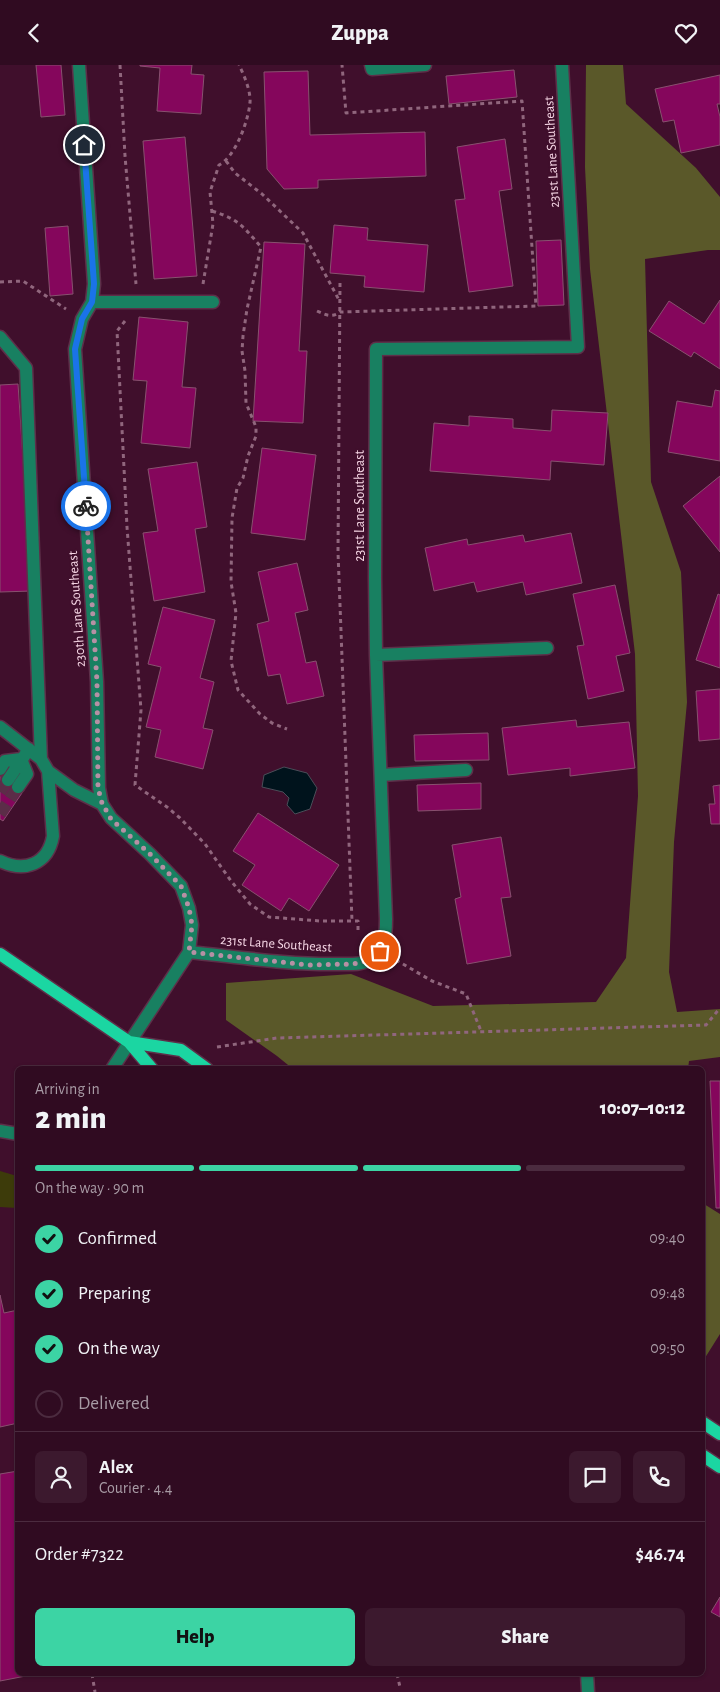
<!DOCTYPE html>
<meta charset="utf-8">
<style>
body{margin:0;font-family:"Alegreya Sans",sans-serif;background:#3c192e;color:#f1f3f6;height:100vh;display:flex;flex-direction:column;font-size:19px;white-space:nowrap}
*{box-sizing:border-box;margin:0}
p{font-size:16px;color:#a89ba5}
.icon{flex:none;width:28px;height:28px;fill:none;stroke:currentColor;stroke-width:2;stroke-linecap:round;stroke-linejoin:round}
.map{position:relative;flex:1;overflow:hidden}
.sheet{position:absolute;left:15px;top:1001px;width:690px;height:610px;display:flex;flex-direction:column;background:#300b21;border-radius:8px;box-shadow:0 1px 4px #0004,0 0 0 1px #4b2b3f}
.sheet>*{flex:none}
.pin{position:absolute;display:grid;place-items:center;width:42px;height:42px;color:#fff;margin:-21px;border:2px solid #fff;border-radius:50%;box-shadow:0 1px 5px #0007}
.courier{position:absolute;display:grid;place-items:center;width:50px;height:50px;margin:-25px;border:4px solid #1a73e8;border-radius:50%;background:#fff;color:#222;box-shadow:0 1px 6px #0007}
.summary em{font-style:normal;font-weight:800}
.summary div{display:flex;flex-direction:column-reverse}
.summary{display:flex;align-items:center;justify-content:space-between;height:85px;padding:0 20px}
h1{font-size:32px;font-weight:800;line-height:38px}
.bar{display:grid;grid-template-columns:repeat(4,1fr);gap:8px 5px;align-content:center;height:60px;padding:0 20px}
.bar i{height:6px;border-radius:4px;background:#4b2b3f}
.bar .active{background:#3cd4a4}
.bar p{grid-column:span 4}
.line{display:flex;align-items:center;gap:12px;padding:0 20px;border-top:1px solid #4b2b3f}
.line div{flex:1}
.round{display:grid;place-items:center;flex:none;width:52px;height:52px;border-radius:8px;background:#3c192e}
ol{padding:0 20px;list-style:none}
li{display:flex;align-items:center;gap:15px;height:55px}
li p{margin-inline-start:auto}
li .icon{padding:5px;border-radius:50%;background:#3cd4a4;color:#111;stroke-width:4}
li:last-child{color:#a89ba5}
li i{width:28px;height:28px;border:2px solid #4b2b3f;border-radius:50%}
.button{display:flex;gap:10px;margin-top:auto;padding:10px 20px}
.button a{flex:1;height:58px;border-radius:8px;background:#3cd4a4;color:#111;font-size:20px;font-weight:800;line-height:58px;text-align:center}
.button a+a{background:#3c192e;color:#f1f3f6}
header{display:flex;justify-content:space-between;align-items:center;height:65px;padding:0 20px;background:#300b21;font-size:22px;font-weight:800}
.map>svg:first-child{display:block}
</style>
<header><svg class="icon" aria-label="back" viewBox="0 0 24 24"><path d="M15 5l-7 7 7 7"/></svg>Zuppa<svg class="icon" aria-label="heart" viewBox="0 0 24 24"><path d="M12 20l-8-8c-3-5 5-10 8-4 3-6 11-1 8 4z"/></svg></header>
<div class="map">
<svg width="720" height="1627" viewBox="0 0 720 1627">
<rect width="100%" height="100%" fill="#400f2c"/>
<!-- green -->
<path fill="#3d3b0a" d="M 0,1106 L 17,1111 L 17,1143 L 0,1142 Z"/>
<!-- forest -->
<path fill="#5a5829" d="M 586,0 L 623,0 L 626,39 L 696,103 L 720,132 L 720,185 L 708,185 L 645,194 L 651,417 L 681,507 L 687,637 L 674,777 L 669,907 L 677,947 L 720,944 L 720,992 L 689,996 L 688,1004 L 293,1004 L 277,991 L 226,955 L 226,918 L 351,909 L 433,941 L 596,937 L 626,893 L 638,731 L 635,589 L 590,204 L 585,102 Z
M 703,1135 L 704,1139 L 720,1149 L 720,1269 L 703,1296 Z"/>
<!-- water -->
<path fill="#00131c" stroke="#4a4d58" d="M 284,702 L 307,708 L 317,723 L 310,744 L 295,749 L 287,740 L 289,733 L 283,727 L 262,722 L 264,710 Z"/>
<!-- building -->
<path fill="#85065c" stroke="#88516f" d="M 36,0 L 61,0 L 65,50 L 41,52 Z
M 140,0 L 192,0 L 191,9 L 204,10 L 201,49 L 157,46 L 160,3 L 140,1 Z
M 514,5 L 517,32 L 449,39 L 446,11 Z
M 308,6 L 310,70 L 425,67 L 426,111 L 318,115 L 318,123 L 284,124 L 267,104 L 264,7 Z
M 720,10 L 720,39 L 717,39 L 720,52 L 720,80 L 681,88 L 674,55 L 663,57 L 655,24 Z
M 185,72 L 197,211 L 154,214 L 143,76 Z
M 505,74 L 512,124 L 499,126 L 513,221 L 469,227 L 455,135 L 465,134 L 457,82 Z
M 334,160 L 368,163 L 367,175 L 428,180 L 424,227 L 364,222 L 365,211 L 330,208 Z
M 68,161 L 73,229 L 50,231 L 45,163 Z
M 561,175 L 564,240 L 538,241 L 536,176 Z
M 264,177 L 305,179 L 299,286 L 307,286 L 303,358 L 253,356 Z
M 720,235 L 720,304 L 694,287 L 691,292 L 649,266 L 669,236 L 704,259 Z
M 139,252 L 188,257 L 182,322 L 196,323 L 190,383 L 141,378 L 147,316 L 133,315 Z
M 18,319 L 32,526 L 0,527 L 0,320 Z
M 715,325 L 720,326 L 720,396 L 668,387 L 677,336 L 712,342 Z
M 552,345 L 608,348 L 604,400 L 551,396 L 550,415 L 430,406 L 434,358 L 469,361 L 469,351 L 513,354 L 513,363 L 551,366 Z
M 262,383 L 316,390 L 305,475 L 251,468 Z
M 197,397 L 207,462 L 195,464 L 205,527 L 154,536 L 143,468 L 158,466 L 148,404 Z
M 720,411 L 720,487 L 683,441 Z
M 571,468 L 582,518 L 526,530 L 523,517 L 477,527 L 474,517 L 434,526 L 425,483 L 467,474 L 468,480 L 523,470 L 525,477 Z
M 297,498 L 308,545 L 295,548 L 306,598 L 316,596 L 324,631 L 287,639 L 280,609 L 268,611 L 257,559 L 269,556 L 258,507 Z
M 615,520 L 630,588 L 616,591 L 624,626 L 588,634 L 577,581 L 584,580 L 573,529 Z
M 718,529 L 720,530 L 720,603 L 696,595 Z
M 163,542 L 215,555 L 200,613 L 214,617 L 203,663 L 213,665 L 203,704 L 155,692 L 161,665 L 146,662 L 161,602 L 148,599 Z
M 720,624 L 720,674 L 699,676 L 696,626 Z
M 576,655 L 577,662 L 629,657 L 635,703 L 570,711 L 570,703 L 508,710 L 502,663 Z
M 488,668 L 489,695 L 415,696 L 414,670 Z
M 0,710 L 24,725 L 3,756 L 0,754 Z
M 481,718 L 481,744 L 418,746 L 417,720 Z
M 720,720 L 720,759 L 711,759 L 709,739 L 715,739 L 713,721 Z
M 258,748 L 339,800 L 309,846 L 289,833 L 281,846 L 242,820 L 255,800 L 233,786 Z
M 501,772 L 511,832 L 501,833 L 511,891 L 467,899 L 455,834 L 461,832 L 452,780 Z
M 710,1016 L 720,1016 L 720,1143 L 716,1143 Z
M 0,1230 L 4,1248 L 18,1245 L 18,1358 L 0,1362 Z
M 18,1406 L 18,1609 L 36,1609 L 0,1616 L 0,1409 Z
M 720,1532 L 720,1552 L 711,1547 Z"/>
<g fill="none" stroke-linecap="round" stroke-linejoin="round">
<!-- minor-tunnel -->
<path stroke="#5b2d48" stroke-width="12" stroke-dasharray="12 6" stroke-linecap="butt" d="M 0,727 L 8,715
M 0,749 L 18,722"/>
<!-- minor casing -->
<g stroke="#5d2f49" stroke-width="15">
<path id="minor" d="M 79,0 L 94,219 L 92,237 L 82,254 L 75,284 L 97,617 L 99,723 L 102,739 L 111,753 L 150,789 L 181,821 L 189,843 L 192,860 L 189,887 L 112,1004
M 371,0 L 372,4 L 425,0
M 92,237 L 213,237
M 0,272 L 26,303 L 41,694
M 376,590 L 547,583
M 0,662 L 41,694 L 48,706 L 74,725 L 102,739
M 0,704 L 5,696 L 21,694
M 381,710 L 466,705
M 8,715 L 29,684
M 18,722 L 27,709 L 21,694
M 0,796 C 25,808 48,799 53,771 L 48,706
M 189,887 C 239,892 289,900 339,899 C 348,899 362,900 370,895 C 385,886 386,870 386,854 L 376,590 L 375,513 L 376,284 L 578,282 L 562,0
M 0,1066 L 18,1069
M 587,1609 L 588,1627"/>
</g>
<!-- major casing -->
<g stroke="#5d2f49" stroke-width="15">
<path id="major" d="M 0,889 L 129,977 L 152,1004
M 129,977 L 181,985 L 207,1004
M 702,1357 L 720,1369
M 702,1390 L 720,1402"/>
</g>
<!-- path -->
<path stroke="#90667d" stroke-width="3" stroke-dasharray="4 4" stroke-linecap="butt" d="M 120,0 L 125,91 L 136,219
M 226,96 L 235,108 L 262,129 L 303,168 L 339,235
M 212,146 C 238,154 243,161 261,182 L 247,244 L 243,271 L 242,286 L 245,306 L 246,338 L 256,362 L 256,371 L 248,391 L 243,413 L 237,423 L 232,453 L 231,517 L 236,548 L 231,596 L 238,625 L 260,649 L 272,658 L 287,664
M 0,217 L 23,216 L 66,244
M 340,218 L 338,487 L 352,856
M 203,219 L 213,159 L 210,127 L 219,100 C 236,91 248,56 250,38 C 251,26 244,10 239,0
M 317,246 C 326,250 332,253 340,247 L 536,241 L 522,36 L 346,48 L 342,0
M 125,256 L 117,266 L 127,462 L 141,645 L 135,720 L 167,742 L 180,753 L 205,779 L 231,816 L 250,839 L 269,852 L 320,856 L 358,856 L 358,869
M 396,895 L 432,916 L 466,929 L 481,966
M 217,982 L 277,973 L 706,960 L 720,943
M 92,1609 L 95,1627
M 397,1609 L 400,1622"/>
<!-- minor -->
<use href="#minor" stroke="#188061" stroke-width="12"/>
<!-- major -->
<use href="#major" stroke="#1bd6a2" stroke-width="12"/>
</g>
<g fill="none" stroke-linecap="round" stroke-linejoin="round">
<!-- done -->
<path stroke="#b690a4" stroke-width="5" stroke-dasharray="0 9" d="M 86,441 L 97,617 L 98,723 L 102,738 L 111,754 L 150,789 L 181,821 L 189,843 L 192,860 L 189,887 L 308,900 L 352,899 L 369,896 L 380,886"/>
<!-- route -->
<path stroke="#1a73e8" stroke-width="6" d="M 84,80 L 94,219 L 92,237 L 82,254 L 75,284 L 86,441"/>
</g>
<g text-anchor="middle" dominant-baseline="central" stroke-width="4" stroke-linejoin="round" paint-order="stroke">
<!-- street labels -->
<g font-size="14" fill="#f5d5e4" stroke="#400f2c">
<text transform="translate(552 87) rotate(-93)">231st Lane Southeast</text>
<text transform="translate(360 441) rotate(-90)">231st Lane Southeast</text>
<text transform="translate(77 544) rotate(-94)">230th Lane Southeast</text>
<text transform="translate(276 879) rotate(4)">231st Lane Southeast</text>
</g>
</g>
</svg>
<div class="pin" style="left:380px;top:886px;background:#ea580c"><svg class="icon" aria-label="bag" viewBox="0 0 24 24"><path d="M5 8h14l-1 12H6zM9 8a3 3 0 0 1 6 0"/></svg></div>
<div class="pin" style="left:84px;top:80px;background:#1f2937"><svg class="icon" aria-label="home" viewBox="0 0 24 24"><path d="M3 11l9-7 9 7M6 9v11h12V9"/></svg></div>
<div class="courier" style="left:86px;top:441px"><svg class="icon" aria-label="bike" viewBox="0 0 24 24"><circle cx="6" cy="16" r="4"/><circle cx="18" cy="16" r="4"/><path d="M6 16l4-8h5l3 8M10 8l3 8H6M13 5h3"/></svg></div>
<section class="sheet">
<div class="summary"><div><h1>2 min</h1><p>Arriving in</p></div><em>10:07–10:12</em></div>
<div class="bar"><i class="active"></i><i class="active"></i><i class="active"></i><i></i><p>On the way · 90 m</p></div>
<ol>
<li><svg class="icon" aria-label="check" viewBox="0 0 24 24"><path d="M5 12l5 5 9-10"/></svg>Confirmed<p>09:40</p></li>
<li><svg class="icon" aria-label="check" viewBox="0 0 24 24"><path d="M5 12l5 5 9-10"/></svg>Preparing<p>09:48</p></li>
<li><svg class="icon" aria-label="check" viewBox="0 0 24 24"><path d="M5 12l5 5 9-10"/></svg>On the way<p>09:50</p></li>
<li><i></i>Delivered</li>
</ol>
<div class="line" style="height:90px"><a class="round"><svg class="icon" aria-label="person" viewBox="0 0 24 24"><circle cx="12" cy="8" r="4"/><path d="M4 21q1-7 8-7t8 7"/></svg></a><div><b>Alex</b><p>Courier · 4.4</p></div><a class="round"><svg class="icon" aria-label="chat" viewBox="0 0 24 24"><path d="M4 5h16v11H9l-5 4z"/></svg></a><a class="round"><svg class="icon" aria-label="phone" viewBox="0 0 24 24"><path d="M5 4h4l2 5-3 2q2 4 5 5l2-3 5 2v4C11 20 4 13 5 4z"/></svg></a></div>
<div class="line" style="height:65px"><div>Order #7322</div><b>$46.74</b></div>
<div class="button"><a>Help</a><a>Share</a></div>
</section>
</div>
